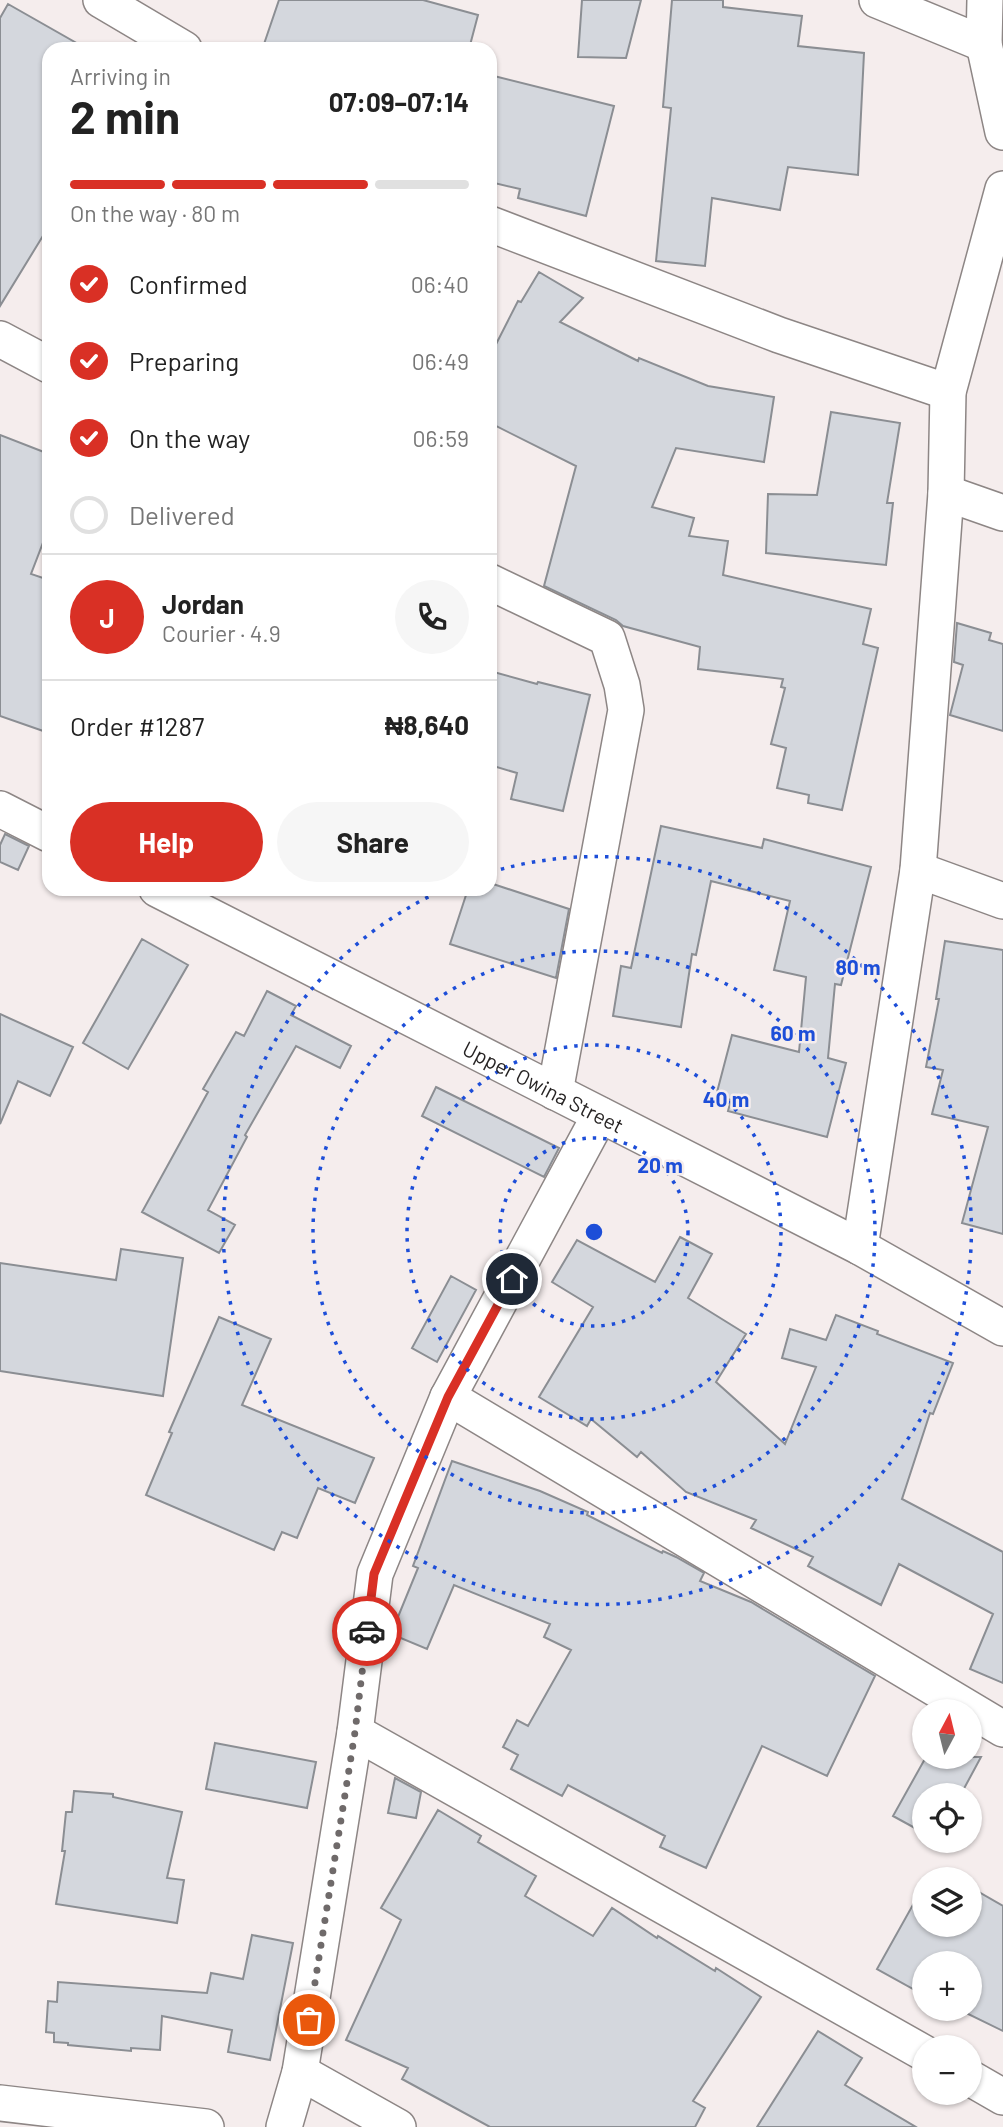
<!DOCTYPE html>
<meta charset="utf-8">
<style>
body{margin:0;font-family:Barlow,sans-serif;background:#f6f6f6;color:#222;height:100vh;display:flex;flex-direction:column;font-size:26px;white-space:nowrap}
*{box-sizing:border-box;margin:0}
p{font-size:23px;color:#767676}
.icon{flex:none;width:38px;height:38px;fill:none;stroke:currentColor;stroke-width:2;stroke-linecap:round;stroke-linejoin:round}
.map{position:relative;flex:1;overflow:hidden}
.details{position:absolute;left:42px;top:42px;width:455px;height:854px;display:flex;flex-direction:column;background:#fff;border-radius:21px;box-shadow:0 2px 5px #0004}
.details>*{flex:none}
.needle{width:46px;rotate:7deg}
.fabs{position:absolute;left:912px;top:1699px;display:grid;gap:14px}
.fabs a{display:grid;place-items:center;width:70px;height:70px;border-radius:50%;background:#fff;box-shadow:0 2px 5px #0004;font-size:35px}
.pin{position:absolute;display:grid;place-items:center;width:60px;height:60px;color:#fff;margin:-30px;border:4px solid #fff;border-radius:50%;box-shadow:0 2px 7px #0007}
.courier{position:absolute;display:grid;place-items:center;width:70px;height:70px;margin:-35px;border:5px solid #d93025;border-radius:50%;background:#fff;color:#222;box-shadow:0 2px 9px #0007}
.summary em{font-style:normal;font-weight:700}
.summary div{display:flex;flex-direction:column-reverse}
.summary{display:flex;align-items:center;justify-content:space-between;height:119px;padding:0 28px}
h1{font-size:46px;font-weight:700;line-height:52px}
.bar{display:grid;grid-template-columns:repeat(4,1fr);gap:10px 7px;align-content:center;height:84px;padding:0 28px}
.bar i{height:9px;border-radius:5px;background:#e0e0e0}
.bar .active{background:#d93025}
.bar p{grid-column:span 4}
.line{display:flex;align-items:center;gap:18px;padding:0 28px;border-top:2px solid #e0e0e0}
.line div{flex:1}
.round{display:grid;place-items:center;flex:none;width:74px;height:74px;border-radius:37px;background:#f6f6f6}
ol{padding:0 28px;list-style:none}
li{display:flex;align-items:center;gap:21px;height:77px}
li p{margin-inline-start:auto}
li .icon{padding:7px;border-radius:50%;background:#d93025;color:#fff;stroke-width:4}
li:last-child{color:#767676}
li i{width:38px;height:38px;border:4px solid #e0e0e0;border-radius:50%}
.primary-button{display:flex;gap:14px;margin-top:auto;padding:14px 28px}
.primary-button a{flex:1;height:80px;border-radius:42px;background:#d93025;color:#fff;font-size:28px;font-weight:700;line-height:80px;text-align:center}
.primary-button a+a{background:#f6f6f6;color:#222}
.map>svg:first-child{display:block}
</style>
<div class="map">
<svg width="1003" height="2127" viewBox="0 0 1003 2127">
<rect width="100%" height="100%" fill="#f5eded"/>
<!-- building -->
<path fill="#d4d7dd" stroke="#8b8e93" stroke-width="2" d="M 279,0 L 423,0 L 478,15 L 469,49 L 279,49 L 264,44 Z
M 582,0 L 641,0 L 626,58 L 578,57 Z
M 672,0 L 723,0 L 723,7 L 802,16 L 798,46 L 864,53 L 858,175 L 788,167 L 780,210 L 712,198 L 705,266 L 656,261 L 671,108 L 663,107 Z
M 8,4 L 87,49 L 49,49 L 49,226 L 0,306 L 0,18 Z
M 490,75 L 614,106 L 586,216 L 518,198 L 520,189 L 490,182 Z
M 539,272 L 583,298 L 560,322 L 638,361 L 639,358 L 708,386 L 774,397 L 764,462 L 676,448 L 652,507 L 694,518 L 689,536 L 728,541 L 723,575 L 871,609 L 863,644 L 878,648 L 842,810 L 808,803 L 809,795 L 777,788 L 786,748 L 771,744 L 785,688 L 781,687 L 783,679 L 698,669 L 700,647 L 623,626 L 616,620 L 544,586 L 576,466 L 490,423 L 490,356 L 518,301 L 521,302 Z
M 831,412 L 900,423 L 887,503 L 893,503 L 886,565 L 766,553 L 768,494 L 817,495 Z
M 0,435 L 49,454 L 49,527 L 31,574 L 49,580 L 49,733 L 0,716 Z
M 957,623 L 991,633 L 989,640 L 1003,644 L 1003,731 L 950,715 L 963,665 L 954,662 Z
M 490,671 L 537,684 L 538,682 L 590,695 L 563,811 L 511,799 L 517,773 L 490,765 Z
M 661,826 L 762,848 L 764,839 L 871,867 L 841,985 L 835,984 L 828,1058 L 846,1063 L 827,1137 L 728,1111 L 731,1100 L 716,1096 L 732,1035 L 799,1052 L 806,977 L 774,970 L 790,901 L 711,881 L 696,955 L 692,954 L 681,1027 L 613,1016 L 621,966 L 631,968 Z
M 5,834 L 29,846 L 18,870 L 0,862 L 0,845 Z
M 490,883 L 569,909 L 556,978 L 450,944 L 468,889 L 490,889 Z
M 142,939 L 188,965 L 128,1069 L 83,1043 Z
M 945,941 L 1003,950 L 1003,1234 L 962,1223 L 988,1127 L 932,1114 L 943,1070 L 926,1067 L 939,999 L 936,999 Z
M 267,991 L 296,1006 L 291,1015 L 351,1046 L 340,1068 L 296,1046 L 245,1135 L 247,1137 L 208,1210 L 235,1225 L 219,1253 L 142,1212 L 208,1092 L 203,1089 L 236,1032 L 244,1036 Z
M 0,1014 L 73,1047 L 50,1096 L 18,1081 L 0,1124 Z
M 436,1087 L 559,1148 L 544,1177 L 422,1116 Z
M 680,1237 L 712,1254 L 688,1298 L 746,1334 L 716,1382 L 785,1444 L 816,1367 L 782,1358 L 790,1329 L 826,1340 L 836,1315 L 878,1331 L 877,1334 L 953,1363 L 933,1414 L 930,1413 L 902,1499 L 1003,1552 L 1003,1683 L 970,1669 L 993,1614 L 899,1564 L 881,1605 L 808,1566 L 813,1557 L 751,1528 L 756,1520 L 686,1492 L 641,1452 L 637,1457 L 591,1419 L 587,1426 L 539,1397 L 593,1307 L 552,1282 L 577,1240 L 655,1282 Z
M 121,1249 L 183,1258 L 163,1396 L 0,1371 L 0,1263 L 116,1280 Z
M 451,1276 L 476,1290 L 437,1362 L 412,1348 Z
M 219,1317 L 271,1339 L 242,1405 L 374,1458 L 355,1503 L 318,1488 L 297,1538 L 282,1532 L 274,1550 L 146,1495 L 172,1433 L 169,1432 Z
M 452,1461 L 540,1491 L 588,1512 L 587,1515 L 662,1553 L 663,1551 L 676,1557 L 704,1573 L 700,1581 L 751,1602 L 875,1676 L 827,1776 L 762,1746 L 706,1868 L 660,1847 L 665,1836 L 568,1785 L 562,1796 L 511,1769 L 518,1755 L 503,1747 L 517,1720 L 528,1726 L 571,1650 L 544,1637 L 550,1624 L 454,1585 L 427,1649 L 391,1634 L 418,1568 L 413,1566 Z
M 215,1743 L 316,1762 L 307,1808 L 206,1789 Z
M 926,1757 L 981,1757 L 960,1796 L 924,1796 L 924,1833 L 893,1816 Z
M 395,1778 L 421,1792 L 416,1818 L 388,1813 Z
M 74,1791 L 113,1794 L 113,1797 L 182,1812 L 167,1878 L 184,1880 L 177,1923 L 56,1904 L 65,1851 L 62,1851 L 66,1812 L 72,1812 Z
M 438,1810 L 481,1836 L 478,1842 L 536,1876 L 525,1896 L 593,1936 L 612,1908 L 657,1938 L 658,1936 L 715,1971 L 716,1968 L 761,1997 L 693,2101 L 705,2108 L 695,2127 L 490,2127 L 402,2079 L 408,2068 L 346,2040 L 401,1920 L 381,1908 Z
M 924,1885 L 924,1925 L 970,1925 L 970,1887 L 1003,1906 L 1003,2031 L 958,2009 L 970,2009 L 970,1964 L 924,1964 L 924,1995 L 877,1969 Z
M 252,1935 L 293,1943 L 270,2060 L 228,2052 L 232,2030 L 162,2016 L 160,2050 L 131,2048 L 131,2051 L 68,2045 L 68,2043 L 54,2042 L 54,2033 L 46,2032 L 48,2001 L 57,2002 L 58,1982 L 207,1993 L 211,1973 L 243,1979 Z
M 818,2031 L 862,2058 L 845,2085 L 916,2127 L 757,2127 Z"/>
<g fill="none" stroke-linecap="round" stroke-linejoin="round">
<!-- minor casing -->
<g stroke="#8d8685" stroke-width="38">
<g id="minor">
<path d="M 101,0 L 184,49"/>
<path d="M 877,0 L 984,44"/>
<path d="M 985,0 L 984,44 L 1003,132"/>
<path d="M 490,224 L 779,335 L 948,392"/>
<path d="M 0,339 L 49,365"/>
<path d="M 946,493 L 1003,513"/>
<path d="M 490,582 L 607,638 L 622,685 L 626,710 L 555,1092"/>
<path d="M 0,809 L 49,834"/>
<path d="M 918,870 L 1003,901"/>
<path id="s1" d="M 157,889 L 860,1247 L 1003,1328"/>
<path d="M 860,1247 L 918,870 L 946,493 L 948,392 L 1003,189"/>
<path d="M 448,1397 L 1003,1729"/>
<path d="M 355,1732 L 924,2053"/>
<path d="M 300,2072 L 398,2127"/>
<path d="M 970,2078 L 1003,2097"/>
<path d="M 0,2103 L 206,2127"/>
<path d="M 284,2127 L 300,2072 L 355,1732 L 375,1574 L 448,1397 L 600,1115"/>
</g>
</g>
<!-- minor -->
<use href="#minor" stroke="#fff" stroke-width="35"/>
</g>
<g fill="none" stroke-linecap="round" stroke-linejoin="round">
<!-- done -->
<path stroke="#6f6a6a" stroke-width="7" stroke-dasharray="0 12.6" d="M 309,2020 L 355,1732 L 367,1631"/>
<!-- route -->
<path stroke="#d93025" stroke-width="9" d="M 367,1631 L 374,1574 L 448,1397 L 512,1279"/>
</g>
<!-- distance rings -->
<g fill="none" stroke="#1d4ed8" stroke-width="3.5" stroke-dasharray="3.5 7">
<circle cx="594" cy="1232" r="94"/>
<circle cx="594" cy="1232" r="187"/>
<circle cx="594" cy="1232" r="281"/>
<path d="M491 872A374 374 0 1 1 445 889"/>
</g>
<g text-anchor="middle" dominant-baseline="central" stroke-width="5" stroke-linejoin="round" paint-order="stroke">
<!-- street labels -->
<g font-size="21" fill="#272424" stroke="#f5eded">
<text stroke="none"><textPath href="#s1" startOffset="434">Upper Owina Street</textPath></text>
</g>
</g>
<circle cx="594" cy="1232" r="10" fill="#1d4ed8" stroke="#f5eded" stroke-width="3.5"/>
<g font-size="21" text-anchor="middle" font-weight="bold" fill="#1d4ed8" stroke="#f5eded" stroke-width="5" stroke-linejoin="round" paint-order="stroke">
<text x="858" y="975">80 m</text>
<text x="793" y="1041">60 m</text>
<text x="726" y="1107">40 m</text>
<text x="660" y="1173">20 m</text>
</g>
</svg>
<div class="fabs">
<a><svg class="needle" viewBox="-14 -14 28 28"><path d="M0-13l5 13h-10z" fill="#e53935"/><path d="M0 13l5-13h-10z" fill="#767676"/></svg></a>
<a><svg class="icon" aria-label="locate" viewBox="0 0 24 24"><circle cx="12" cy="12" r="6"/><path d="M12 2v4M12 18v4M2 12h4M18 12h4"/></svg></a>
<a><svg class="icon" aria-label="layers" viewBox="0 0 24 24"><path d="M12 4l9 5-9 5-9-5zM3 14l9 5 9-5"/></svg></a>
<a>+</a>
<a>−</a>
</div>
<div class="pin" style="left:309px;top:2020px;background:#ea580c"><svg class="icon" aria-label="bag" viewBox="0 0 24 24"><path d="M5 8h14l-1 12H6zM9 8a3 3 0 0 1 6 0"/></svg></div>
<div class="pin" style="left:512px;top:1279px;background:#1f2937"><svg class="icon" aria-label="home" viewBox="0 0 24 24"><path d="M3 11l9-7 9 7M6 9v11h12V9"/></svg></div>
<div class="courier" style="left:367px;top:1631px"><svg class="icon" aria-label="car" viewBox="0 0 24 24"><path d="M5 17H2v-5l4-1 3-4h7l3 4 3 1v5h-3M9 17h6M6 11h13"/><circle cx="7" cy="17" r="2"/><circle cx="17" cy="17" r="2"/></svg></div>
<section class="details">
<div class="summary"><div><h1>2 min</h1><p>Arriving in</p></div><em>07:09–07:14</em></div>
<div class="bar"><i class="active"></i><i class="active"></i><i class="active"></i><i></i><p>On the way · 80 m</p></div>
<ol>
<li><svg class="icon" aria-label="check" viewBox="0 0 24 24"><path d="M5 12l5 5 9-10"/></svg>Confirmed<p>06:40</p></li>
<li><svg class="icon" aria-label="check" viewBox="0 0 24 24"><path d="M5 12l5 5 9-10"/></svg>Preparing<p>06:49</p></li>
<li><svg class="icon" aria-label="check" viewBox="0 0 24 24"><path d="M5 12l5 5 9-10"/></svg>On the way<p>06:59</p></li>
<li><i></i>Delivered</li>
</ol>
<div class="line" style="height:126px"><b class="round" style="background:#d93025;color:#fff">J</b><div><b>Jordan</b><p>Courier · 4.9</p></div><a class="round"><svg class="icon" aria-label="phone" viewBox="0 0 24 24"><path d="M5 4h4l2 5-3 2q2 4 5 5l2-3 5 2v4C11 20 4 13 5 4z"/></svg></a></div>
<div class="line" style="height:91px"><div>Order #1287</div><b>₦8,640</b></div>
<div class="primary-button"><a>Help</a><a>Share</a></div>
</section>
</div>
